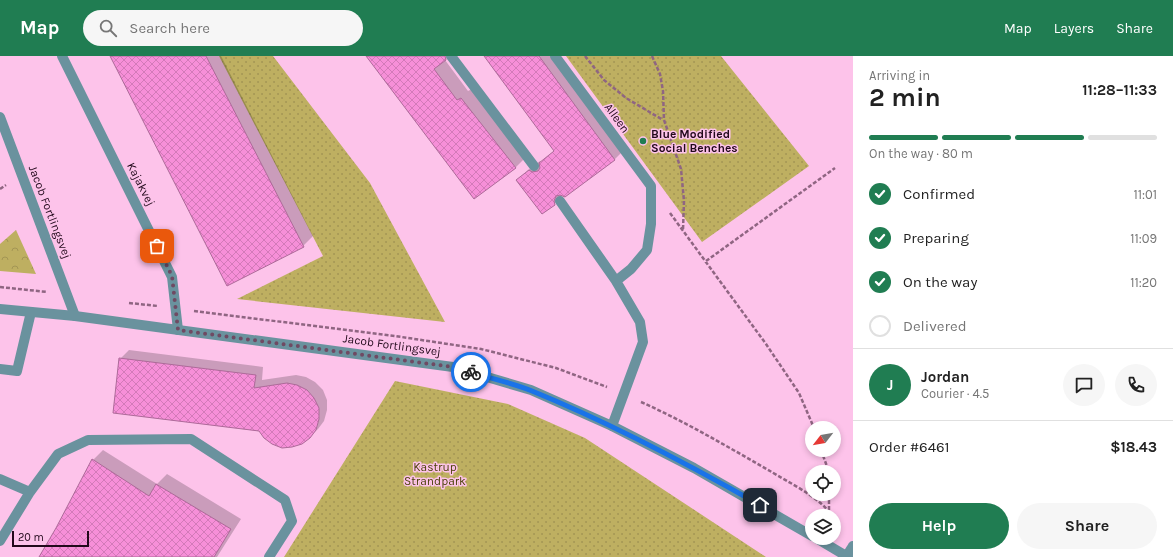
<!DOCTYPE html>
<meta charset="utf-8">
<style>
body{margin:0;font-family:Karla,sans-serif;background:#f6f6f6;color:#222;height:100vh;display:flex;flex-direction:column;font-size:15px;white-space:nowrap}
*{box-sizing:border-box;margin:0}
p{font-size:13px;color:#767676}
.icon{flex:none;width:22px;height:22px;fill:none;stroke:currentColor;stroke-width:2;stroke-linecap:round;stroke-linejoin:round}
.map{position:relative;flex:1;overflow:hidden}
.details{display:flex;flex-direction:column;background:#fff;width:320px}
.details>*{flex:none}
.needle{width:26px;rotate:239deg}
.controls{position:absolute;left:805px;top:365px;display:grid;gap:8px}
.controls a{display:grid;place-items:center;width:36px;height:36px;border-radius:50%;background:#fff;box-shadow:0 2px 6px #0003;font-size:20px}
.scale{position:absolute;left:12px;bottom:10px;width:77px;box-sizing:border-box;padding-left:4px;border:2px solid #22091b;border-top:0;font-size:11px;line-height:14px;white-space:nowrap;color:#22091b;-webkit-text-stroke:3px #fdc3ea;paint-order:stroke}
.pin{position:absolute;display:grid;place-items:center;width:34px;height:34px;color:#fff;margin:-17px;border-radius:8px;box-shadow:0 2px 6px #0006}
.courier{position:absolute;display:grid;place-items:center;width:40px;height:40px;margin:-20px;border:3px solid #1a73e8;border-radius:50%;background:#fff;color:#222;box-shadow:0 1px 5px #0007}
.headline em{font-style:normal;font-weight:700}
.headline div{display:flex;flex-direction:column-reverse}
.headline{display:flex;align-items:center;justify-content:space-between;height:68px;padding:0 16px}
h1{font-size:26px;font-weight:700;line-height:30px}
.bar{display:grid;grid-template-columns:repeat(4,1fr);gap:6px 4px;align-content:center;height:48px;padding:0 16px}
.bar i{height:5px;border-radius:3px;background:#e0e0e0}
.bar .selected{background:#207d52}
.bar p{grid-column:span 4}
.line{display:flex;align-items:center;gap:10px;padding:0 16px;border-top:1px solid #e0e0e0}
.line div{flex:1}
.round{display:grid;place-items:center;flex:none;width:42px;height:42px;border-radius:21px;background:#f6f6f6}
ol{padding:0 16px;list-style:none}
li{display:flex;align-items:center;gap:12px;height:44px}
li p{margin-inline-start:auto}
li .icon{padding:4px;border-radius:50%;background:#207d52;color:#fff;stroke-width:4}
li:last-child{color:#767676}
li i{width:22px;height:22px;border:2px solid #e0e0e0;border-radius:50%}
.cta{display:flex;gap:8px;margin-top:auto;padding:8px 16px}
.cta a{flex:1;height:46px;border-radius:24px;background:#207d52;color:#fff;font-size:16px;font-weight:700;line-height:46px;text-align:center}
.cta a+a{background:#f6f6f6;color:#222}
header{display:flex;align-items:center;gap:24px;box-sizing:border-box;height:56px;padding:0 20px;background:#207d52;color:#fff}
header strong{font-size:19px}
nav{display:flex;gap:22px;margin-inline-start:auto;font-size:14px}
.search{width:280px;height:36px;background:#f6f6f6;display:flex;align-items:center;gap:10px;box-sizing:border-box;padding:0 14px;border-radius:22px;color:#767676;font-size:15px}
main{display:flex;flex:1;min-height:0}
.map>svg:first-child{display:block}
</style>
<header>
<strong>Map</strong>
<div class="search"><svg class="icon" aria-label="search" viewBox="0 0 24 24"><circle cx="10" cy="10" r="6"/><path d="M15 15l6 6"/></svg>Search here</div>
<nav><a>Map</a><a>Layers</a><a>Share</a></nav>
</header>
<main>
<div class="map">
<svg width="853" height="501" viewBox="0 0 853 501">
<defs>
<pattern id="forest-crowns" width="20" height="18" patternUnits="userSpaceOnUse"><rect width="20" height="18" fill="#beaf61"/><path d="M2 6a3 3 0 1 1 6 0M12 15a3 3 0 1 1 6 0" fill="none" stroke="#a39554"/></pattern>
<pattern id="park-dots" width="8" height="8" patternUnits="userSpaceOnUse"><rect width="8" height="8" fill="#beaf61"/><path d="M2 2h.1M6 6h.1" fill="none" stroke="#a39554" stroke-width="1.8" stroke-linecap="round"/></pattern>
<pattern id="building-cross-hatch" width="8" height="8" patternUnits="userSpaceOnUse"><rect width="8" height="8" fill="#f68fd8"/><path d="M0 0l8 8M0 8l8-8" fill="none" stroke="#d37ab9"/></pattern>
</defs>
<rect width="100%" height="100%" fill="#fdc3ea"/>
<!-- forest -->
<path fill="url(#forest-crowns)" d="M 16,174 L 36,218 L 0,215 L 0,188 Z"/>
<!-- park -->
<path fill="url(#park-dots)" d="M 219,0 L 273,0 L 370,127 L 445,266 L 237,243 L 323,200 Z
M 566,0 L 721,0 L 809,110 L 702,186 Z
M 395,325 L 508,348 L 585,382 L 766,501 L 284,501 Z"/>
<!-- shadow -->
<path fill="#0003" d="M 111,0 L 221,0 L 313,180 L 303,190 Z
M 367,0 L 449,0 L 445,4 L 468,35 L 472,33 L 526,101 L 516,111 L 474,142 Z
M 486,0 L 556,0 L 625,93 L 615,103 L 565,140 L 563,139 L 554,148 L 518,124 L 528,114 L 540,105 L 542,106 L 555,94 Z
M 129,294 L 263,311 L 262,324 L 296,319 L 306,321 L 315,326 L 323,334 L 327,344 L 327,354 L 324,365 L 318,373 L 309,381 L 259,375 L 120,303 Z
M 103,394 L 157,428 L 167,418 L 241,463 L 217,501 L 40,501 L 57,473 L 93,404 Z"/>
<!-- building -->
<path fill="url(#building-cross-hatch)" stroke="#ad6a99" d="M 110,0 L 206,0 L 304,191 L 227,230 Z
M 366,0 L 445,0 L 446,4 L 434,13 L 457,44 L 461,42 L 516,112 L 474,143 Z
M 484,0 L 539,0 L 615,104 L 565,141 L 560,139 L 556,140 L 554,145 L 555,149 L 542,158 L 516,124 L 529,114 L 532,116 L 538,115 L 540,112 L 539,107 L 554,95 Z
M 119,302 L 256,319 L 254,332 L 287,327 L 297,329 L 307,334 L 314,342 L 319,352 L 319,363 L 316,374 L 310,382 L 302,388 L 292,391 L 282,392 L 272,388 L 264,382 L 259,375 L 113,357 Z
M 92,403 L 149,440 L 156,428 L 231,473 L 214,501 L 39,501 L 56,472 Z"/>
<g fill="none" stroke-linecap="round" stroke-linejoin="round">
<!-- path -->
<path stroke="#8f6582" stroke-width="2.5" stroke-dasharray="4 2" stroke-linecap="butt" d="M 585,0 L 604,24 L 626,42 L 663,64
M 652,0 L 660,18 L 663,35 L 664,64 L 681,113 L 684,145 L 683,174
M 0,133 L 6,129
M 670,157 L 766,288 L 799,337 L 814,372
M 706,205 L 835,112
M 0,231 L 47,236
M 129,247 L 158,250
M 194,255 L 395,280 L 481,293 L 556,312 L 607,331
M 641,346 C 686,366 728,391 770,415 C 786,425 825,444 831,460
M 821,394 L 829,416
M 829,438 L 829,455"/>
<!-- service -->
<path stroke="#6a929e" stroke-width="10" d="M 62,0 L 172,221 L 178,274
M 451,0 L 534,110
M 555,0 L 651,130 L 651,168 L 647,194 L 631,213 L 616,225
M 0,61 L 75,260
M 560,145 L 616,225 L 640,266 L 643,286 L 612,370
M 0,313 L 17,315 L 31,256
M 0,423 L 30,436 L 0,485
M 30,436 L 58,398 L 88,384 L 191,383 L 285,444 L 292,465 L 269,501"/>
<!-- minor -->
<path stroke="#6a929e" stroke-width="10" d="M 0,253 L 75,260 L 453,311 L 531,334 L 612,370 L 694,412 L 812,480
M 816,482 L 848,501"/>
<!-- tertiary -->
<path stroke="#6a929e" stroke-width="10" d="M 846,501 L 853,490"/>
</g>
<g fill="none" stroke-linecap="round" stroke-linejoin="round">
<!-- done -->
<path stroke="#6f4a63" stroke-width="4" stroke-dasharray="0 7.2" d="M 157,190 L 172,220 L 178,274 L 453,311 L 471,316"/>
<!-- route -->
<path stroke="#1a73e8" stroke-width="5" d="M 471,316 C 492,323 513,327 532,335 C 611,367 686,407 760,449"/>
</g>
<!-- markers -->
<circle fill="#207d52" stroke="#fdc3ea" stroke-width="1.5" cx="643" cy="85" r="4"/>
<g text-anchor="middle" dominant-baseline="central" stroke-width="3" stroke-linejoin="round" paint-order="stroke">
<!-- street labels -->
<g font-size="12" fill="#22091b" stroke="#fdc3ea">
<text transform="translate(617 62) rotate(54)">Alleen</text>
<text transform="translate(141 128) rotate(63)">Kajakvej</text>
<text transform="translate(50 156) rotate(69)">Jacob Fortlingsvej</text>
<text transform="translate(392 289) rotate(8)">Jacob Fortlingsvej</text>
</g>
<!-- poi labels -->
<g font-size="12" font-weight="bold" fill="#22091b" stroke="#fdc3ea" text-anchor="start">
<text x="651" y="78">Blue Modified<tspan x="651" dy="14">Social Benches</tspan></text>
</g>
<!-- park labels -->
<g font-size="12" fill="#4b4109" stroke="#fdc3ea">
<text x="435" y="411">Kastrup<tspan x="435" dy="14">Strandpark</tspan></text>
</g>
</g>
</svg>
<div class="controls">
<a><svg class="needle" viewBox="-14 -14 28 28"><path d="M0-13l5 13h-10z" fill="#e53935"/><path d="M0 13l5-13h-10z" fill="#767676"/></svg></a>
<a><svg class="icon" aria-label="locate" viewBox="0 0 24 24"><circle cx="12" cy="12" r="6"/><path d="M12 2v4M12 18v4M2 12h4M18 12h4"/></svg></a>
<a><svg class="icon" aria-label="layers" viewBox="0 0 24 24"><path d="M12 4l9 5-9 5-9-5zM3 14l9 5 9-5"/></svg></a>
</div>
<div class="scale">20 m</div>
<div class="pin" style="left:157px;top:190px;background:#ea580c"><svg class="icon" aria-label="bag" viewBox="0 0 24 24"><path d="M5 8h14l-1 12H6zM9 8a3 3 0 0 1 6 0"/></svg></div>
<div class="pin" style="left:760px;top:449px;background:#1f2937"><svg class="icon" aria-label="home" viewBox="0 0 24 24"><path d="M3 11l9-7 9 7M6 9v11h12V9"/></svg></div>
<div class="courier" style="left:471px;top:316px"><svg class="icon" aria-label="bike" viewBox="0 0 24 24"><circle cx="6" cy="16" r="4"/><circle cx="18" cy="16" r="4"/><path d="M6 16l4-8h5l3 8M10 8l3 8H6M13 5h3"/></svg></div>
</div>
<section class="details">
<div class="headline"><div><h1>2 min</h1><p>Arriving in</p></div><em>11:28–11:33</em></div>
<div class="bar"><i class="selected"></i><i class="selected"></i><i class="selected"></i><i></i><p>On the way · 80 m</p></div>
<ol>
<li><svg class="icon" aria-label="check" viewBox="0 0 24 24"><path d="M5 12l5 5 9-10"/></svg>Confirmed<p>11:01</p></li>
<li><svg class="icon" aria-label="check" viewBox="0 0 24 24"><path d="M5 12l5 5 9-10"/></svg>Preparing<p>11:09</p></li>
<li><svg class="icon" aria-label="check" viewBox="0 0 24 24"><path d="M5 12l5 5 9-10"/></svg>On the way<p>11:20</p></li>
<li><i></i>Delivered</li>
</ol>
<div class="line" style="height:72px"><b class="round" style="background:#207d52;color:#fff">J</b><div><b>Jordan</b><p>Courier · 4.5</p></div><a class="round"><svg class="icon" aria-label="chat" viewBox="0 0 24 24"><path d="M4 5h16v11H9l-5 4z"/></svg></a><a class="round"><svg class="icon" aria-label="phone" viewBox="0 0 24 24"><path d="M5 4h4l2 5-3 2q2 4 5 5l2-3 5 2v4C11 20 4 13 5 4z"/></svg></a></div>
<div class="line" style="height:52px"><div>Order #6461</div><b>$18.43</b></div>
<div class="cta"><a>Help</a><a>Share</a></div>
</section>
</main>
